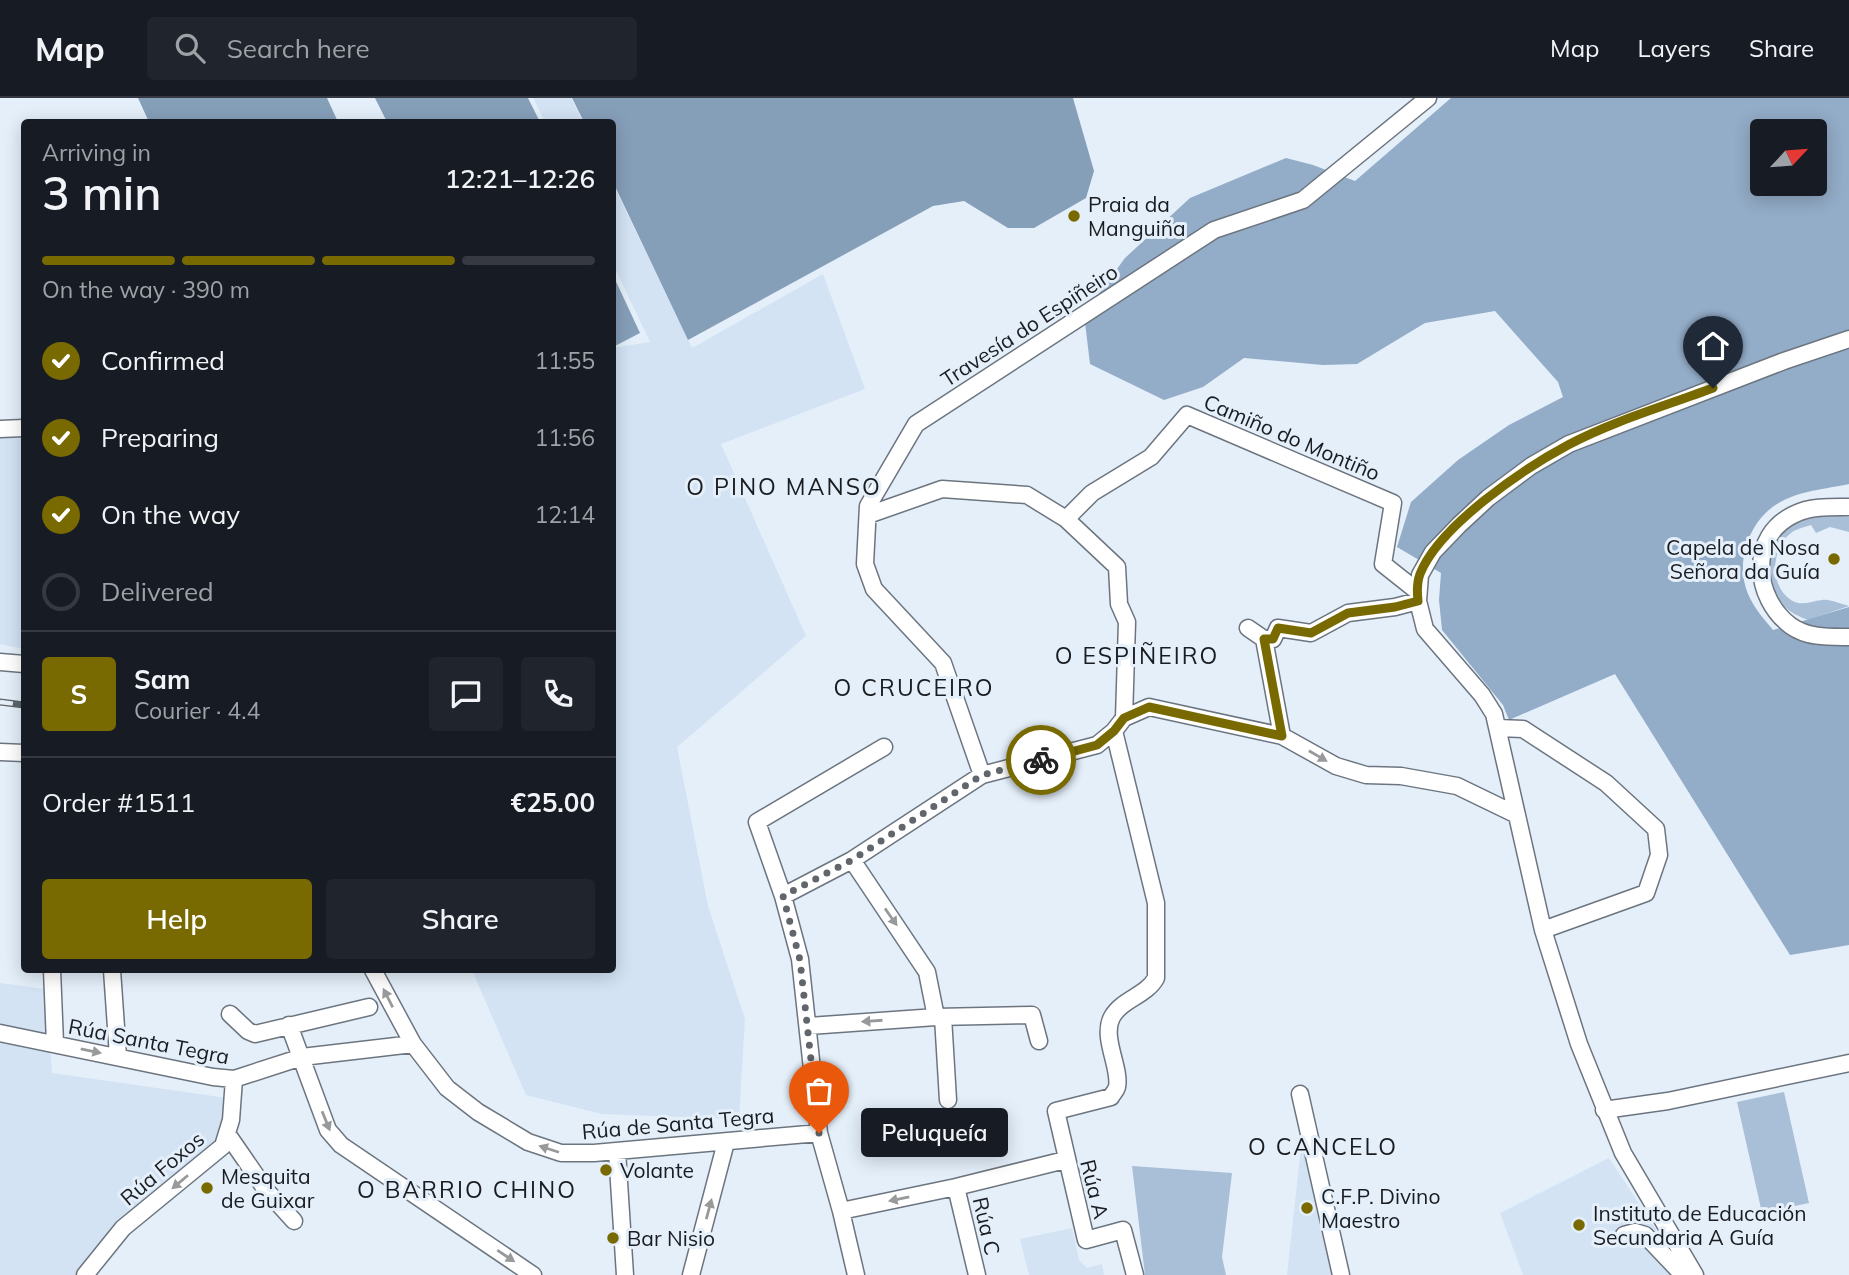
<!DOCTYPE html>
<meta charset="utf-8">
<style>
body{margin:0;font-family:Mulish,sans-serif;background:#20242c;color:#f1f3f6;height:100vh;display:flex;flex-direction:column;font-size:26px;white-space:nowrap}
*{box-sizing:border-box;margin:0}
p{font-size:23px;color:#9ea1a6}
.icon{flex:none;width:38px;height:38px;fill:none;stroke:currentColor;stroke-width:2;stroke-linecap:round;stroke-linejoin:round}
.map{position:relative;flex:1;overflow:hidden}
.side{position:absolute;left:21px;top:21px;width:595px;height:854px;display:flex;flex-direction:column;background:#171b24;border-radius:7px;box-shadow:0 4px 18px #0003}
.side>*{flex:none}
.needle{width:46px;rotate:64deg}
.buttons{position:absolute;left:1750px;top:21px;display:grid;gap:14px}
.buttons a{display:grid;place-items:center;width:77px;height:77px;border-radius:7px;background:#171b24;box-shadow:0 4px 18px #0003;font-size:35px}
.pin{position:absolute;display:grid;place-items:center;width:60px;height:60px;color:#fff;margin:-72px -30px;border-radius:50% 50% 50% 0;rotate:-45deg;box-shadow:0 0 7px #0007}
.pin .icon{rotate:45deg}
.courier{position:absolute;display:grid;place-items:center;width:70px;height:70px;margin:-35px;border:5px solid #786a01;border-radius:50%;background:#fff;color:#222;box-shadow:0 2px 9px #0007}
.bubble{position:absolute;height:49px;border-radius:7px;background:#171b24;box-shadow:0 4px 18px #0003;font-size:23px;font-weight:600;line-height:49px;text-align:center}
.head em{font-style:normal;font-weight:600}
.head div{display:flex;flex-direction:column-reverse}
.head{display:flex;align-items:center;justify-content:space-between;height:119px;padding:0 21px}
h1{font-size:46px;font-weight:600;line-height:52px}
.bar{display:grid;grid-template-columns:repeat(4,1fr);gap:10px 7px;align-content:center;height:84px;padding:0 21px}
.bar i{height:9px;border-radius:5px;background:#363941}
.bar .current{background:#786a01}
.bar p{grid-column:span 4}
.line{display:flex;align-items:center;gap:18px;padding:0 21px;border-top:2px solid #363941}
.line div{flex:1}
.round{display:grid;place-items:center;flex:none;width:74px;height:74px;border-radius:7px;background:#20242c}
ol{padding:0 21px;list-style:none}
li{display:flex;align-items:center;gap:21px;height:77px}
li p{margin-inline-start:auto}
li .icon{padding:7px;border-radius:50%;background:#786a01;color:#fff;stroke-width:4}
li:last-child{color:#9ea1a6}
li i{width:38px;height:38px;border:4px solid #363941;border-radius:50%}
.primary-button{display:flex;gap:14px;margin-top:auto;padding:14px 21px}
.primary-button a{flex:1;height:80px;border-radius:7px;background:#786a01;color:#fff;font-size:28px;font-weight:600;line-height:80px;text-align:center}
.primary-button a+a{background:#20242c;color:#f1f3f6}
header{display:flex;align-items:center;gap:42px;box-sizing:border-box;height:98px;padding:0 35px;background:#171b24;border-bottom:2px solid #363941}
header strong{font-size:33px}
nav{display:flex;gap:38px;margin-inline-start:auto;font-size:24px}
.search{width:490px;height:63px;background:#20242c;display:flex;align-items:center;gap:18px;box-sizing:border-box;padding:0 24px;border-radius:7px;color:#9ea1a6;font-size:26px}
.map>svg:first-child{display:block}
</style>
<header>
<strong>Map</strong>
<div class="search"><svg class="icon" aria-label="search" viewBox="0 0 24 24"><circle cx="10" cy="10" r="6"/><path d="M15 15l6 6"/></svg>Search here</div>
<nav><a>Map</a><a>Layers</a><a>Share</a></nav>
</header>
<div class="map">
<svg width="1849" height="1177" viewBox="0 0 1849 1177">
<rect width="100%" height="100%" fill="#e4effa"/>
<!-- built -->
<path fill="#d3e3f4" d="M 533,0 L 571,0 L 583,24 L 545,24 Z
M 613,86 L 692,250 L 823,176 L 865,291 L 721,346 L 806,538 L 677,649 L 708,808 L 745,921 L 739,1021 L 602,1016 L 526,997 L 472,872 L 612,872 L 613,250 L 650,244 L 613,166 Z
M 24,320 L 24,551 L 0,546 L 0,329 Z
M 0,885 L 45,891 L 52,975 L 227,1000 L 222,1045 L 80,1177 L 0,1177 Z
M 1301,1049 L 1306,1049 L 1335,1177 L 1287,1177 Z
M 1609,1060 L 1682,1171 L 1677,1177 L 1523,1177 L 1500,1115 Z
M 1072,1130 L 1079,1162 L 1087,1170 L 1102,1166 L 1104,1177 L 1029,1177 L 1020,1141 Z"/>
<!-- green -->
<path fill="#a8bfd7" d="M 1837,417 L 1849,419 L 1849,434 L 1830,429 L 1816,435 L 1811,427 C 1805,429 1796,431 1791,435 C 1771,450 1769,488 1791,502 C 1801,509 1811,503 1822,502 C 1830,501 1841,506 1849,508 L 1808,522 C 1800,519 1789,514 1784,508 C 1768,489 1765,455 1781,436 C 1794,421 1819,418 1837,417 Z
M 1784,994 L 1809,1105 L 1762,1115 L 1737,1004 Z
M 1132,1068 L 1232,1075 L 1222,1159 L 1226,1177 L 1145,1177 Z"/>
<!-- forest -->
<path fill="#93acc7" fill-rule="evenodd" d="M 1451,0 L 1849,0 L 1849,386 C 1826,391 1797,393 1777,406 C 1748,424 1735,465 1748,496 C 1754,510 1764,521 1773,532 L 1849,509 L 1849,847 L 1790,857 L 1615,576 L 1509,622 L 1503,607 L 1442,532 L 1439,502 L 1441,475 L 1397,449 L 1411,404 L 1458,362 L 1509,327 L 1563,299 L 1558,284 L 1495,213 L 1425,225 L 1357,266 L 1323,267 L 1244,260 L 1203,289 L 1164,302 L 1090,266 L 1084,216 L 1125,160 L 1190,100 L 1286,60 L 1313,67 L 1355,83 ZM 1762,33 L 1815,33 L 1815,86 L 1762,86 Z"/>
<!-- water -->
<path fill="#869fb9" d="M 138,0 L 327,0 L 338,24 L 149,24 Z
M 375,0 L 528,0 L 540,24 L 387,24 Z
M 572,0 L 1073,0 L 1094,73 L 1086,100 L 1034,130 L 1008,130 L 964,103 L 933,108 L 688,242 L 613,84 L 612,24 L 584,24 Z
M 613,177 L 640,235 L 613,249 L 612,249 Z"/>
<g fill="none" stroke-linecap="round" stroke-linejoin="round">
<!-- minor casing -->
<g stroke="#6c757f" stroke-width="19">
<path id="minor" d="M 0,331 L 24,330
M 1849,409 C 1832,409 1811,408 1795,416 C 1748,437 1753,500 1791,528 C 1808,540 1829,539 1849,539
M 868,417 L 942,391 L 1027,397 L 1066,421 L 1117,469 L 1119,506 L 1127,524 L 1124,620
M 1066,421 L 1092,395 L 1151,359 L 1187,317 L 1393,405 L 1383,466 L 1417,493
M 1248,530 L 1264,541 L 1282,638
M 1264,541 L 1273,541 L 1278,530 L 1311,535 L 1348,515 L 1395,509 L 1418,503
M 0,564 L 24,566
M 1498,630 L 1523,631 L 1606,685 L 1656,731 L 1659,757 L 1646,795 L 1543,832
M 1114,633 L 1156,805 L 1156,880 C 1146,898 1122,901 1112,919 C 1101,939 1121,970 1117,989 C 1116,993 1113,995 1111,999 L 1056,1013 L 1086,1142 L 1123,1132 L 1135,1177
M 0,654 L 24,655
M 982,677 L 943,565 L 874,491 L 865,466 L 868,408 L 916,326 L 1214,132 L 1303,102 L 1428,0
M 852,762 L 927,874 L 936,919
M 783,798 L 757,724 L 884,649
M 52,872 L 55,945
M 112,872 L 118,958
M 373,872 L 413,946 L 447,990 L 478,1014 L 528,1044 L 561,1055 L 594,1055 L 819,1035
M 230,916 L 248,933 L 255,936 L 369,909
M 943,919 L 948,1002
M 289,927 L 328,1032 L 341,1047 L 533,1177
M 809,928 L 936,919 L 1032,917 L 1039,943
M 0,935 L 213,979 L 234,981 L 302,959 L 413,946
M 1300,996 L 1341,1177
M 1604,1012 L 1668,1003 L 1849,965
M 228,1037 L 266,1092 L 294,1123
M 617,1053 L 625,1177
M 956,1089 L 977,1177
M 841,1113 L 956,1089 L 1065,1062
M 1624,1137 L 1635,1134 L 1645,1137 L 1683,1177
M 85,1177 L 123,1130 L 223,1048 L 231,1022 L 234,981
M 691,1177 L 726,1044
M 856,1177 L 841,1113 L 819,1035 L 800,861 L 783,798 L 852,762 L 982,677 L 1097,647 L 1114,633 L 1124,620 L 1149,609 L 1282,638 L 1336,668 L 1366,677 L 1401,678 L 1457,688 L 1517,717
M 1695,1177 L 1623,1055 L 1579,946 L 1543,832 L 1494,616 L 1482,597 L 1425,531 L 1418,503 L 1420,477 L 1433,454 L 1459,427 L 1488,400 L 1531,368 L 1569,346 L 1784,263 L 1849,241"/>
</g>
<!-- minor -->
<use href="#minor" stroke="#fff" stroke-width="16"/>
<!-- rail casing -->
<g stroke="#5e646a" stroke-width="7">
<path id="rail" d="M 0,604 L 24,607"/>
</g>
<!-- rail -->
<use href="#rail" stroke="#e4effa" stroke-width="4.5" stroke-dasharray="13" stroke-linecap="butt"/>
</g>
<!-- one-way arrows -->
<defs><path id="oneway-solid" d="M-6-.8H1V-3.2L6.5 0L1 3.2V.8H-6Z" transform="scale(1.75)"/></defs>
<g fill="#98999b">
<use href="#oneway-solid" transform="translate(1318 658) rotate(30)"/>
<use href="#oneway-solid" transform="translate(891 819) rotate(55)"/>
<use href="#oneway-solid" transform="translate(388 900) rotate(-117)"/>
<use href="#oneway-solid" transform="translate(872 923) rotate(176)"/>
<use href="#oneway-solid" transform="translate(91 953) rotate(12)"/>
<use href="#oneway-solid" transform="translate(326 1023) rotate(68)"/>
<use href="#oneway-solid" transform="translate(549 1051) rotate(-162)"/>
<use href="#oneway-solid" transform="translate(180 1084) rotate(140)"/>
<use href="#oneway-solid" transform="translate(899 1101) rotate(168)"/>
<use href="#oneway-solid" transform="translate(709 1111) rotate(-75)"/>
<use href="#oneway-solid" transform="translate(506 1158) rotate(34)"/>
</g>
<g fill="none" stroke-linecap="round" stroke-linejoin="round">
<!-- done -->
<path stroke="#60666c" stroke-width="7" stroke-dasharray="0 12.6" d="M 819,1035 L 800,862 L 783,798 L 852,762 L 982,677 L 1041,662"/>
<!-- route -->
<path stroke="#786a01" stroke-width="9" d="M 1041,662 L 1097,647 L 1114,633 L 1124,620 L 1149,609 L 1282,638 L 1264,541 L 1273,541 L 1278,530 L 1311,535 L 1348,515 L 1395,509 L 1418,503 C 1417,494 1417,484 1420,476 C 1439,428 1523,371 1568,347 C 1613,323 1665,308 1713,290"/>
</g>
<!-- markers -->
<g fill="#786a01" stroke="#e4effa" stroke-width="2.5">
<circle cx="1074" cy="118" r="7"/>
<circle cx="1834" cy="461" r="7"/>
<circle cx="606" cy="1072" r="7"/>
<circle cx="207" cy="1090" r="7"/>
<circle cx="1307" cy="1110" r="7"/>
<circle cx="1579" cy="1127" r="7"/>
<circle cx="613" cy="1140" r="7"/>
</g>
<g text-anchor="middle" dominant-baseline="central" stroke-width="6" stroke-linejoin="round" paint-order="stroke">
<!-- poi labels -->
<g font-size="21" fill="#191c20" stroke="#e4effa" text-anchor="start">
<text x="1088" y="106">Praia da<tspan x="1088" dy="24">Manguiña</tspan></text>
<text x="1820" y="449" text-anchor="end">Capela de Nosa<tspan x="1820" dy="24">Señora da Guía</tspan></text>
<text x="620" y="1072">Volante</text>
<text x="221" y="1078">Mesquita<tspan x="221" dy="24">de Guixar</tspan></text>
<text x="1321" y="1098">C.F.P. Divino<tspan x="1321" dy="24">Maestro</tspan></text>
<text x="1593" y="1115">Instituto de Educación<tspan x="1593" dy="24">Secundaria A Guía</tspan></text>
<text x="627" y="1140">Bar Nisio</text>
</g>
<!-- street labels -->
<g font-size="21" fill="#191c20" stroke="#e4effa">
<text transform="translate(1029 227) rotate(-33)">Travesía do Espiñeiro</text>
<text transform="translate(1292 339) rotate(23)">Camiño do Montiño</text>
<text transform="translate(149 943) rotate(11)">Rúa Santa Tegra</text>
<text transform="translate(678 1025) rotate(-5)">Rúa de Santa Tegra</text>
<text transform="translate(162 1070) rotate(-40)">Rúa Foxos</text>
<text transform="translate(1095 1091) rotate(76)">Rúa A</text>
<text transform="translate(987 1128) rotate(77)">Rúa C</text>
</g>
<!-- neighbourhood labels -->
<g font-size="23" letter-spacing="2" fill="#191c20" stroke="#e4effa">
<text x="784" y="388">O PINO MANSO</text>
<text x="1137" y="557">O ESPIÑEIRO</text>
<text x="914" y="589">O CRUCEIRO</text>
<text x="1323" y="1048">O CANCELO</text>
<text x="467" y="1091">O BARRIO CHINO</text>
</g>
</g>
</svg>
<div class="buttons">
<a><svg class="needle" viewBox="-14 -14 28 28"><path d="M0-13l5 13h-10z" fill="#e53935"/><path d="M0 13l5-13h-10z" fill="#9ea1a6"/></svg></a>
</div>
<div class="pin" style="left:819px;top:1035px;background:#ea580c"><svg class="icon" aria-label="bag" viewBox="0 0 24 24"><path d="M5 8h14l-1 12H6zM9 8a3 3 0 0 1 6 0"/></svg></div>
<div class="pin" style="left:1713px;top:290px;background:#1f2937"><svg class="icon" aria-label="home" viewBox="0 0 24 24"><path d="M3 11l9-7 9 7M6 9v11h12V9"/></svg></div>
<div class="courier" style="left:1041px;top:662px"><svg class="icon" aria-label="bike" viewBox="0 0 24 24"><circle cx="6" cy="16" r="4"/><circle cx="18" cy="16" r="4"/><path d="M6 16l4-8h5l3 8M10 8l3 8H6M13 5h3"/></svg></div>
<div class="bubble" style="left:861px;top:1010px;width:147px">Peluqueía</div>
<section class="side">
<div class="head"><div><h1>3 min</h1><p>Arriving in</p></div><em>12:21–12:26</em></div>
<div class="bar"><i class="current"></i><i class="current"></i><i class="current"></i><i></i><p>On the way · 390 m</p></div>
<ol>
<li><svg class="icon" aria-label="check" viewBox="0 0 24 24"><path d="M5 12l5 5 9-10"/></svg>Confirmed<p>11:55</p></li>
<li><svg class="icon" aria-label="check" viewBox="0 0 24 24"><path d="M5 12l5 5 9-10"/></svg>Preparing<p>11:56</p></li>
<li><svg class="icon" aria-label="check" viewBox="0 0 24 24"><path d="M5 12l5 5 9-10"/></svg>On the way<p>12:14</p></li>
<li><i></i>Delivered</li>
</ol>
<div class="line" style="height:126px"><b class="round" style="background:#786a01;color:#fff">S</b><div><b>Sam</b><p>Courier · 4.4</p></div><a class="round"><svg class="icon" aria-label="chat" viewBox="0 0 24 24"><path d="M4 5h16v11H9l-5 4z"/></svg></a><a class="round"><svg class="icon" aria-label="phone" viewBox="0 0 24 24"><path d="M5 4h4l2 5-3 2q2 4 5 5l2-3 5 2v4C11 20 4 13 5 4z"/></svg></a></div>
<div class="line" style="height:91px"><div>Order #1511</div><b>€25.00</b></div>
<div class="primary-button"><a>Help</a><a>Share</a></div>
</section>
</div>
